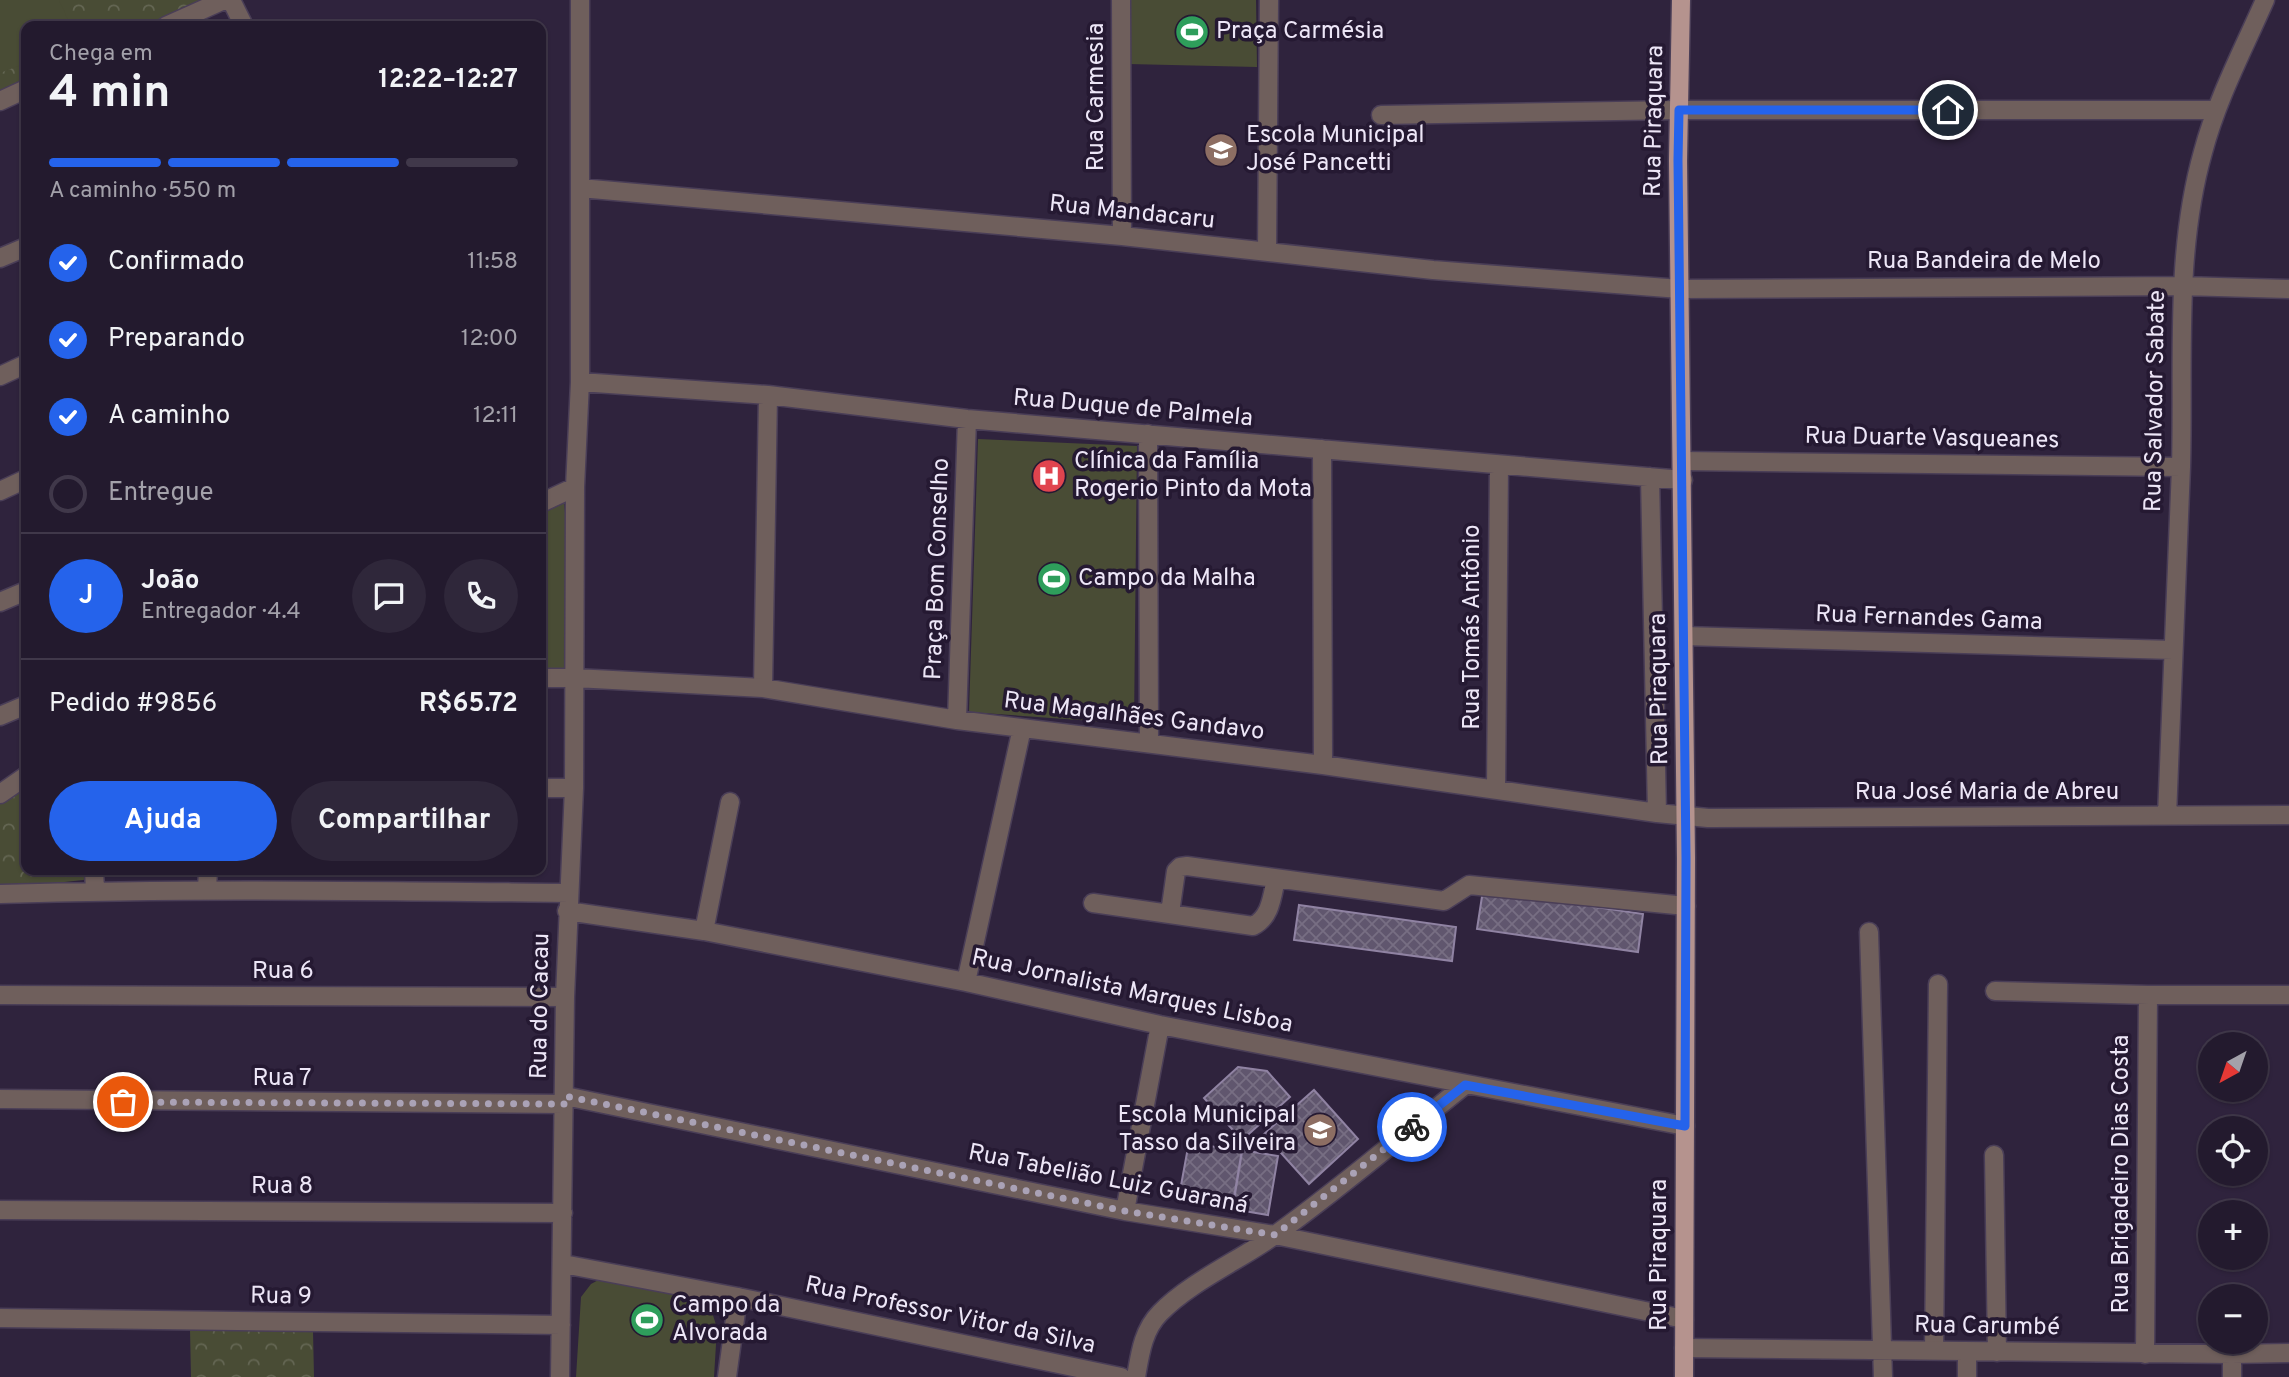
<!DOCTYPE html>
<html lang="pt">
<meta charset="utf-8">
<style>
body{margin:0;font-family:Overpass,sans-serif;background:#2f273a;color:#f1f3f6;height:100vh;display:flex;flex-direction:column;font-size:26px;white-space:nowrap}
*{box-sizing:border-box;margin:0}
p{font-size:23px;color:#a3a1aa}
.icon{flex:none;width:38px;height:38px;fill:none;stroke:currentColor;stroke-width:2;stroke-linecap:round;stroke-linejoin:round}
.map{position:relative;flex:1;overflow:hidden}
.drawer{position:absolute;left:21px;top:21px;width:525px;height:854px;display:flex;flex-direction:column;background:#231a2e;border-radius:14px;box-shadow:0 2px 5px #0004,0 0 0 2px #40384a}
.drawer>*{flex:none}
.needle{width:46px;rotate:220deg}
.fabs{position:absolute;left:2198px;top:1032px;display:grid;gap:14px}
.fabs a{display:grid;place-items:center;width:70px;height:70px;border-radius:50%;background:#231a2e;box-shadow:0 2px 5px #0004,0 0 0 2px #40384a;font-size:35px}
.pin{position:absolute;display:grid;place-items:center;width:60px;height:60px;color:#fff;margin:-30px;border:4px solid #fff;border-radius:50%;box-shadow:0 2px 7px #0007}
.courier{position:absolute;display:grid;place-items:center;width:70px;height:70px;margin:-35px;border:5px solid #2563eb;border-radius:50%;background:#fff;color:#222;box-shadow:0 2px 9px #0007}
.summary em{font-style:normal;font-weight:700}
.summary div{display:flex;flex-direction:column-reverse}
.summary{display:flex;align-items:center;justify-content:space-between;height:119px;padding:0 28px}
h1{font-size:46px;font-weight:700;line-height:52px}
.bar{display:grid;grid-template-columns:repeat(4,1fr);gap:10px 7px;align-content:center;height:84px;padding:0 28px}
.bar i{height:9px;border-radius:5px;background:#40384a}
.bar .current{background:#2563eb}
.bar p{grid-column:span 4}
.line{display:flex;align-items:center;gap:18px;padding:0 28px;border-top:2px solid #40384a}
.line div{flex:1}
.round{display:grid;place-items:center;flex:none;width:74px;height:74px;border-radius:37px;background:#2f273a}
ol{padding:0 28px;list-style:none}
li{display:flex;align-items:center;gap:21px;height:77px}
li p{margin-inline-start:auto}
li .icon{padding:7px;border-radius:50%;background:#2563eb;color:#fff;stroke-width:4}
li:last-child{color:#a3a1aa}
li i{width:38px;height:38px;border:4px solid #40384a;border-radius:50%}
.cta{display:flex;gap:14px;margin-top:auto;padding:14px 28px}
.cta a{flex:1;height:80px;border-radius:42px;background:#2563eb;color:#fff;font-size:28px;font-weight:700;line-height:80px;text-align:center}
.cta a+a{background:#2f273a;color:#f1f3f6}
.map>svg:first-child{display:block}
</style>
<div class="map">
<svg width="2289" height="1377" viewBox="0 0 2289 1377">
<defs>
<pattern id="park-crowns" width="20" height="18" patternUnits="userSpaceOnUse" patternTransform="scale(1.75)"><rect width="20" height="18" fill="#494c35"/><path d="M2 6a3 3 0 1 1 6 0M12 15a3 3 0 1 1 6 0" fill="none" stroke="#646653"/></pattern>
<pattern id="building-cross-hatch" width="8" height="8" patternUnits="userSpaceOnUse" patternTransform="scale(1.75)"><rect width="8" height="8" fill="#60566e"/><path d="M0 0l8 8M0 8l8-8" fill="none" stroke="#776e83"/></pattern>
</defs>
<rect width="100%" height="100%" fill="#2f233d"/>
<!-- park -->
<path fill="url(#park-crowns)" d="M 0,0 L 214,0 L 155,26 L 26,26 L 26,83 L 0,94 Z
M 26,787 L 26,870 L 92,870 L 92,879 L 0,889 L 0,804 Z
M 190,1329 L 313,1332 L 314,1377 L 191,1377 Z"/>
<!-- pitch -->
<path fill="#494c35" d="M 0,0 L 59,0 L 71,26 L 26,26 L 26,63 L 0,73 Z
M 1127,0 L 1256,0 L 1257,67 L 1128,64 Z
M 978,439 L 1137,446 L 1134,724 L 969,712 Z
M 564,503 L 571,569 L 570,673 L 541,673 L 541,514 Z
M 604,1277 L 694,1300 L 712,1312 L 717,1328 L 714,1377 L 576,1377 L 581,1297 L 591,1284 Z"/>
<!-- building -->
<path fill="url(#building-cross-hatch)" stroke="#9083a3" stroke-width="2" d="M 1483,890 L 1643,914 L 1638,952 L 1477,929 Z
M 1299,905 L 1456,927 L 1452,961 L 1294,940 Z
M 1238,1067 L 1267,1071 L 1290,1097 L 1242,1140 L 1204,1098 Z
M 1314,1090 L 1358,1139 L 1309,1184 L 1264,1134 Z
M 1189,1142 L 1242,1152 L 1234,1200 L 1180,1191 Z
M 1242,1150 L 1278,1156 L 1268,1215 L 1232,1209 Z"/>
<g fill="none" stroke-linecap="round" stroke-linejoin="round">
<!-- minor casing -->
<g stroke="#4a3e57" stroke-width="21">
<path id="minor" d="M 231,0 L 244,26
M 1121,0 L 1122,236
M 166,26 L 224,0
M 0,101 L 26,89
M 1381,115 L 1679,110 L 2216,110
M 580,188 L 1122,236 L 1433,270 L 1680,289 L 2183,286 L 2289,289
M 1267,252 L 1269,0
M 0,258 L 26,247
M 0,376 L 26,364
M 580,382 L 768,395 L 967,419 L 1683,480
M 1148,434 L 1149,742
M 1322,449 L 1323,765
M 1682,461 L 2181,467
M 1650,477 L 1657,813
M 0,491 L 26,479
M 541,503 L 575,487
M 0,602 L 26,591
M 1684,636 L 2173,650
M 541,678 L 575,678 L 763,688 L 957,720 L 1323,765 L 1657,813 L 1708,818 L 2289,815
M 763,688 L 768,395
M 0,716 L 26,705
M 957,720 L 967,419
M 541,788 L 574,788
M 1496,788 L 1499,465
M 0,794 L 26,776
M 2167,816 C 2171,700 2177,584 2181,467 C 2184,363 2174,254 2203,152 C 2217,99 2243,50 2265,0
M 94,870 L 95,890
M 207,889 L 208,870
M 0,894 C 190,888 379,891 569,893
M 1093,903 L 1253,926 C 1271,917 1272,896 1276,879
M 567,911 L 704,931 L 966,982 L 1160,1025 L 1685,1126
M 1170,913 L 1176,871 L 1180,867 L 1187,866 L 1444,901 L 1469,885 L 1686,906
M 704,931 L 730,802
M 1869,932 L 1883,1377
M 966,982 L 1022,728
M 1995,991 L 2148,995 L 2289,995
M 0,995 L 565,997
M 565,1096 L 1125,1211 L 1275,1235 L 1684,1319
M 0,1099 L 564,1104
M 1994,1155 L 1997,1352
M 0,1210 L 563,1213
M 1125,1211 L 1160,1025
M 563,1264 L 738,1297 L 1121,1377
M 0,1318 L 561,1325
M 1684,1348 L 2232,1354 L 2289,1353
M 1934,1351 L 1938,984
M 1967,1352 L 1967,1377
M 2145,1354 L 2148,995
M 2232,1354 L 2232,1377
M 560,1377 L 565,997 L 574,788 L 575,487 L 580,382 L 580,0
M 727,1377 L 738,1297
M 1136,1377 C 1140,1354 1143,1330 1160,1313 C 1190,1282 1240,1260 1275,1235 C 1341,1188 1402,1135 1465,1085"/>
</g>
<!-- major casing -->
<g stroke="#4a3e57" stroke-width="21">
<path id="major" d="M 1681,0 L 1678,161 L 1686,858 L 1684,1377"/>
</g>
<!-- minor -->
<use href="#minor" stroke="#6f5f5c" stroke-width="18"/>
<!-- major -->
<use href="#major" stroke="#b5938e" stroke-width="18"/>
</g>
<g fill="none" stroke-linecap="round" stroke-linejoin="round">
<!-- done -->
<path stroke="#aaa2b6" stroke-width="7" stroke-dasharray="0 12.6" d="M 123,1102 L 564,1104 L 565,1096 L 1125,1211 L 1275,1235 L 1412,1127"/>
<!-- route -->
<path stroke="#2563eb" stroke-width="9" d="M 1412,1127 L 1465,1085 L 1685,1126 L 1686,858 L 1678,160 L 1679,110 L 1948,110"/>
</g>
<!-- icons -->
<defs>
<g id="stadium-disc" transform="scale(1.75)"><circle r="9.5" fill="#2e9e5b" stroke="#251932"/><path d="M0-5a6.5 5 0 1 0 0 10a6.5 5 0 1 0 0-10ZM-3.5-1.8h7v3.6h-7Z" fill="#fff"/></g>
<g id="school-disc" transform="scale(1.75)"><circle r="9.5" fill="#8d6e63" stroke="#251932"/><path d="M0-5L7-2L0 1L-7-2ZM-4 1L0 2.5L4 1V4Q0 6-4 4Z" fill="#fff"/></g>
<g id="hospital-disc" transform="scale(1.75)"><circle r="9.5" fill="#e0444e" stroke="#251932"/><path d="M-5-5h3v3.5h4V-5h3V5h-3V1.5h-4V5h-3Z" fill="#fff"/></g>
</defs>
<g fill-rule="evenodd">
<use href="#stadium-disc" x="1192" y="32"/>
<use href="#school-disc" x="1221" y="150"/>
<use href="#hospital-disc" x="1049" y="476"/>
<use href="#stadium-disc" x="1054" y="579"/>
<use href="#school-disc" x="1320" y="1130"/>
<use href="#stadium-disc" x="647" y="1320"/>
</g>
<g text-anchor="middle" dominant-baseline="central" stroke-width="7" stroke-linejoin="round" paint-order="stroke">
<!-- poi labels -->
<g font-size="24" fill="#ede6f7" stroke="#251932" text-anchor="start">
<text x="1216" y="32">Praça Carmésia</text>
<text x="1246" y="136">Escola Municipal<tspan x="1246" dy="28">José Pancetti</tspan></text>
<text x="1074" y="462">Clínica da Família<tspan x="1074" dy="28">Rogerio Pinto da Mota</tspan></text>
<text x="1078" y="579">Campo da Malha</text>
<text x="1296" y="1116" text-anchor="end">Escola Municipal<tspan x="1296" dy="28">Tasso da Silveira</tspan></text>
<text x="672" y="1306">Campo da<tspan x="672" dy="28">Alvorada</tspan></text>
</g>
<!-- street labels -->
<g font-size="24" fill="#ede6f7" stroke="#251932">
<text transform="translate(1097 97) rotate(-90)">Rua Carmesia</text>
<text transform="translate(1655 121) rotate(-89)">Rua Piraquara</text>
<text transform="translate(1132 213) rotate(6)">Rua Mandacaru</text>
<text x="1984" y="262">Rua Bandeira de Melo</text>
<text transform="translate(2156 401) rotate(-89)">Rua Salvador Sabate</text>
<text transform="translate(1133 409) rotate(5)">Rua Duque de Palmela</text>
<text transform="translate(1932 439) rotate(1)">Rua Duarte Vasqueanes</text>
<text transform="translate(938 569) rotate(-88)">Praça Bom Conselho</text>
<text transform="translate(1929 619) rotate(2)">Rua Fernandes Gama</text>
<text transform="translate(1473 627) rotate(-90)">Rua Tomás Antônio</text>
<text transform="translate(1660 689) rotate(-91)">Rua Piraquara</text>
<text transform="translate(1134 717) rotate(7)">Rua Magalhães Gandavo</text>
<text x="1987" y="793">Rua José Maria de Abreu</text>
<text x="283" y="972">Rua 6</text>
<text transform="translate(1132 992) rotate(12)">Rua Jornalista Marques Lisboa</text>
<text transform="translate(541 1006) rotate(-89)">Rua do Cacau</text>
<text x="282" y="1079">Rua 7</text>
<text transform="translate(2122 1174) rotate(-90)">Rua Brigadeiro Dias Costa</text>
<text transform="translate(1108 1180) rotate(11)">Rua Tabelião Luiz Guaraná</text>
<text x="282" y="1187">Rua 8</text>
<text transform="translate(1660 1255) rotate(-90)">Rua Piraquara</text>
<text transform="translate(281 1297) rotate(1)">Rua 9</text>
<text transform="translate(950 1316) rotate(12)">Rua Professor Vitor da Silva</text>
<text transform="translate(1987 1327) rotate(1)">Rua Carumbé</text>
</g>
</g>
</svg>
<div class="fabs">
<a><svg class="needle" viewBox="-14 -14 28 28"><path d="M0-13l5 13h-10z" fill="#e53935"/><path d="M0 13l5-13h-10z" fill="#a3a1aa"/></svg></a>
<a><svg class="icon" aria-label="locate" viewBox="0 0 24 24"><circle cx="12" cy="12" r="6"/><path d="M12 2v4M12 18v4M2 12h4M18 12h4"/></svg></a>
<a>+</a>
<a>−</a>
</div>
<div class="pin" style="left:123px;top:1102px;background:#ea580c"><svg class="icon" aria-label="bag" viewBox="0 0 24 24"><path d="M5 8h14l-1 12H6zM9 8a3 3 0 0 1 6 0"/></svg></div>
<div class="pin" style="left:1948px;top:110px;background:#1f2937"><svg class="icon" aria-label="home" viewBox="0 0 24 24"><path d="M3 11l9-7 9 7M6 9v11h12V9"/></svg></div>
<div class="courier" style="left:1412px;top:1127px"><svg class="icon" aria-label="bike" viewBox="0 0 24 24"><circle cx="6" cy="16" r="4"/><circle cx="18" cy="16" r="4"/><path d="M6 16l4-8h5l3 8M10 8l3 8H6M13 5h3"/></svg></div>
<section class="drawer">
<div class="summary"><div><h1>4 min</h1><p>Chega em</p></div><em>12:22–12:27</em></div>
<div class="bar"><i class="current"></i><i class="current"></i><i class="current"></i><i></i><p>A caminho · 550 m</p></div>
<ol>
<li><svg class="icon" aria-label="check" viewBox="0 0 24 24"><path d="M5 12l5 5 9-10"/></svg>Confirmado<p>11:58</p></li>
<li><svg class="icon" aria-label="check" viewBox="0 0 24 24"><path d="M5 12l5 5 9-10"/></svg>Preparando<p>12:00</p></li>
<li><svg class="icon" aria-label="check" viewBox="0 0 24 24"><path d="M5 12l5 5 9-10"/></svg>A caminho<p>12:11</p></li>
<li><i></i>Entregue</li>
</ol>
<div class="line" style="height:126px"><b class="round" style="background:#2563eb;color:#fff">J</b><div><b>João</b><p>Entregador · 4.4</p></div><a class="round"><svg class="icon" aria-label="chat" viewBox="0 0 24 24"><path d="M4 5h16v11H9l-5 4z"/></svg></a><a class="round"><svg class="icon" aria-label="phone" viewBox="0 0 24 24"><path d="M5 4h4l2 5-3 2q2 4 5 5l2-3 5 2v4C11 20 4 13 5 4z"/></svg></a></div>
<div class="line" style="height:91px"><div>Pedido #9856</div><b>R$65.72</b></div>
<div class="cta"><a>Ajuda</a><a>Compartilhar</a></div>
</section>
</div>
